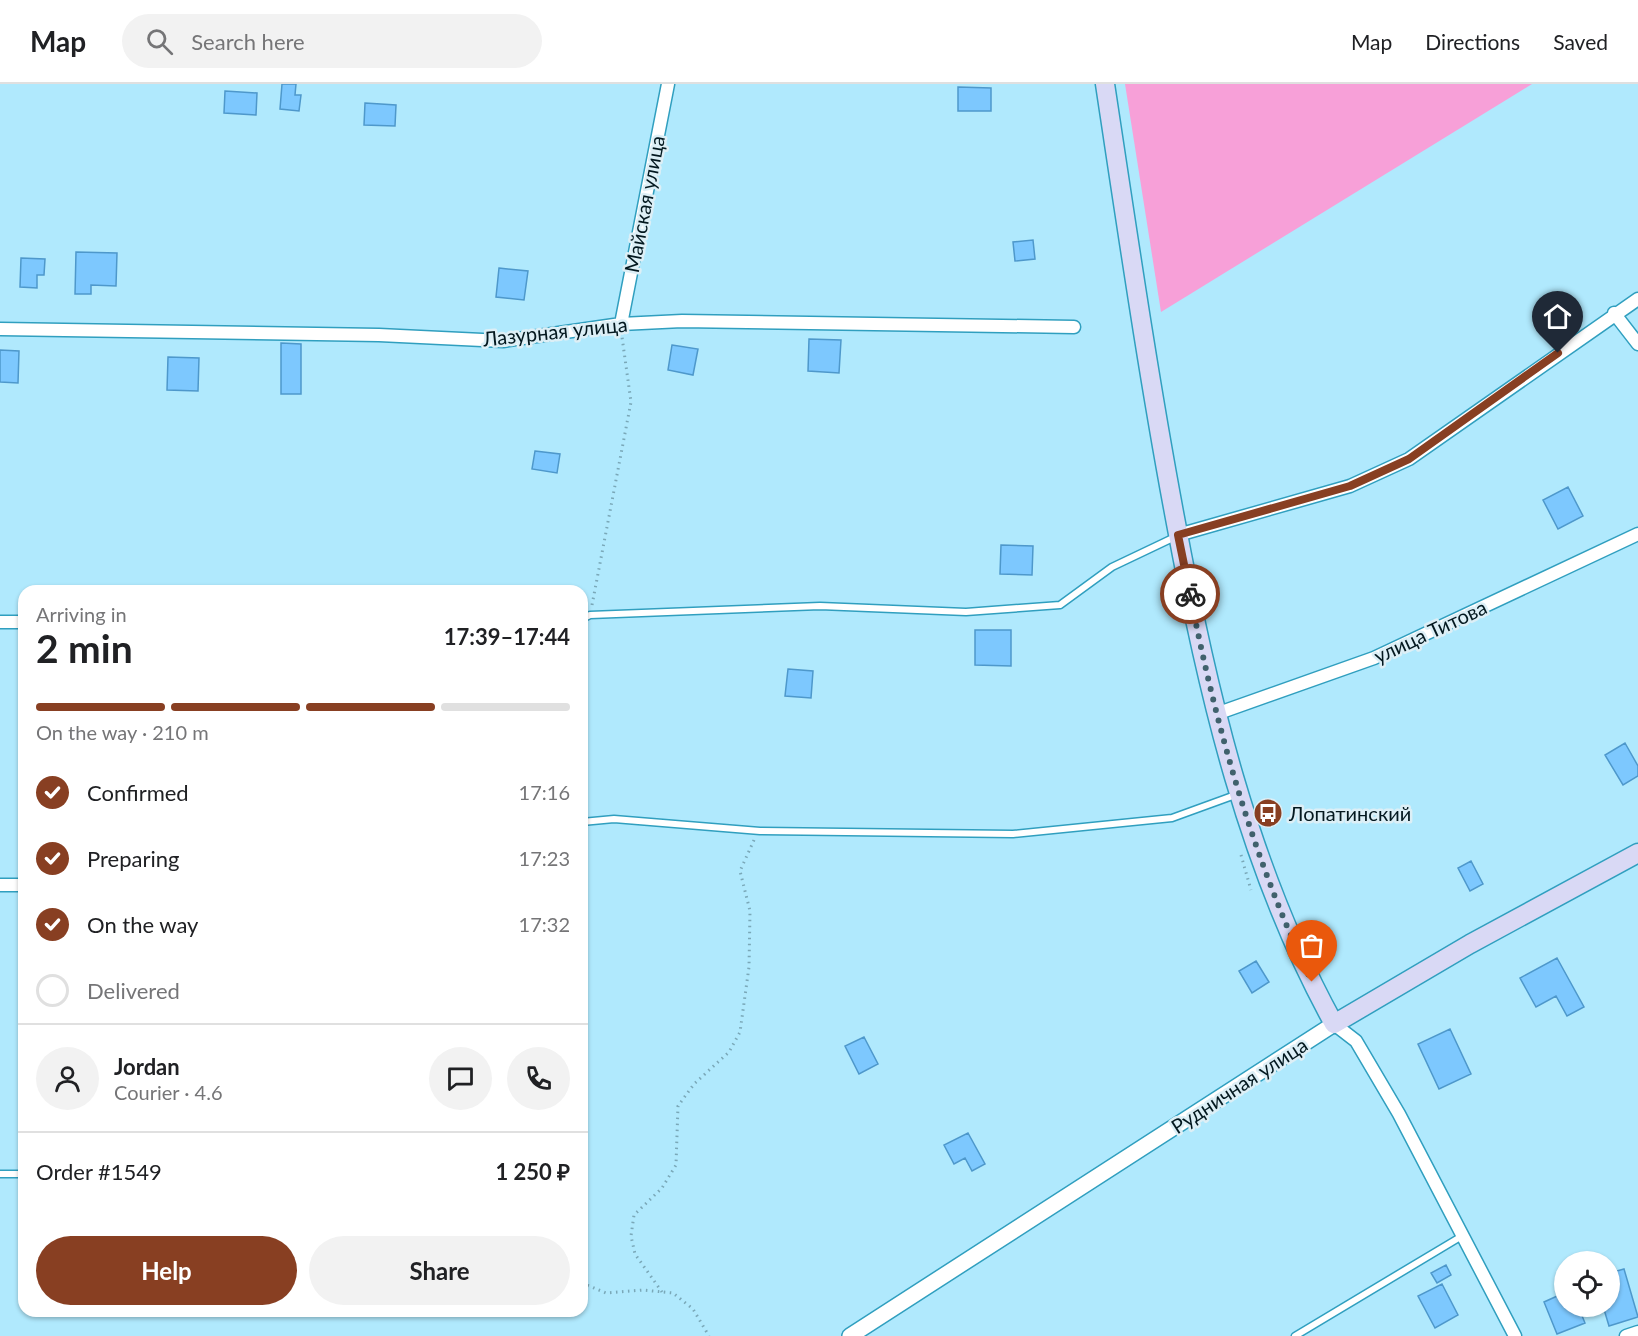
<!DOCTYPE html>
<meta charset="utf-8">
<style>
body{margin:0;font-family:Lato,sans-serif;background:#f2f2f2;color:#202124;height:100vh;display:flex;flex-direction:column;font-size:22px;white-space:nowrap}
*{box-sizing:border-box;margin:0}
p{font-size:20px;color:#757577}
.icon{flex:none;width:33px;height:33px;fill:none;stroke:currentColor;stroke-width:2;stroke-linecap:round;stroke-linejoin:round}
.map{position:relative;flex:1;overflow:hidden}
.sheet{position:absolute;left:18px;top:501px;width:570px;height:732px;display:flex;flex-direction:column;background:#fff;border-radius:18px;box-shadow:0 2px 4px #0004}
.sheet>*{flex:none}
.fabs{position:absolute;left:1554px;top:1167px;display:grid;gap:12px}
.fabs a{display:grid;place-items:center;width:66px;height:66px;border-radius:50%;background:#fff;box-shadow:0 2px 4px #0004;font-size:30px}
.pin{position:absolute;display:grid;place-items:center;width:51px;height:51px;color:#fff;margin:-62px -26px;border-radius:50% 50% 50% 0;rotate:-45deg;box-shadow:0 0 6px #0007}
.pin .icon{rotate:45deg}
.courier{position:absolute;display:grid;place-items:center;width:60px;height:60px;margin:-30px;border:4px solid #883f22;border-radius:50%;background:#fff;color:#222;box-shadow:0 2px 8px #0007}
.headline em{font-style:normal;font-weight:700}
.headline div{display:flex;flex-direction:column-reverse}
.headline{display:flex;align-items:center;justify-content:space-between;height:102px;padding:0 18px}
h1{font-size:39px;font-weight:700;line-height:45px}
.bar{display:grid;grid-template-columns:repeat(4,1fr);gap:9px 6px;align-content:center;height:72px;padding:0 18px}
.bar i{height:8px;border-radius:4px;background:#e0e0e0}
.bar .on{background:#883f22}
.bar p{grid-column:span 4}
.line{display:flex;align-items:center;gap:15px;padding:0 18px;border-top:2px solid #e0e0e0}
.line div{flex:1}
.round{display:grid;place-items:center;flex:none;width:63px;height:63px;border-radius:32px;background:#f2f2f2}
ol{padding:0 18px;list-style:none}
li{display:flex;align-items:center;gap:18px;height:66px}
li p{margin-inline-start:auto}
li .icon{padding:6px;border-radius:50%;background:#883f22;color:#fff;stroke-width:4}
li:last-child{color:#757577}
li i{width:33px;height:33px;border:3px solid #e0e0e0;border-radius:50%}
.button{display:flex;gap:12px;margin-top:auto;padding:12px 18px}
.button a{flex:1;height:69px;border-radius:36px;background:#883f22;color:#fff;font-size:24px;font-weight:700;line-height:69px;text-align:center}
.button a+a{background:#f2f2f2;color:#202124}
header{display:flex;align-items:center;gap:36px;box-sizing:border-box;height:84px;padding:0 30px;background:#fff;border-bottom:2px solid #e0e0e0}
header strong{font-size:28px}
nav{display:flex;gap:33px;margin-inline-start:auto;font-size:21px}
.search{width:420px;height:54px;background:#f2f2f2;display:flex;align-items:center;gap:15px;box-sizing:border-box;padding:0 21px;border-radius:33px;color:#757577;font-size:22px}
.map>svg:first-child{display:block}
</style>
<header>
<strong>Map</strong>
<div class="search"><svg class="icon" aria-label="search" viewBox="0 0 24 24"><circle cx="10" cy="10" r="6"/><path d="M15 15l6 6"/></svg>Search here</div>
<nav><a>Map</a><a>Directions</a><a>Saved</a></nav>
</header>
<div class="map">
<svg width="1638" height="1252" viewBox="0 0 1638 1252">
<rect width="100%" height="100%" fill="#b0e9fd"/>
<!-- green -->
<path fill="#f7a0d8" d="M 1125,0 L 1532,0 L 1161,228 Z"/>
<!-- building -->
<path fill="#7dc8fe" stroke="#4e98cb" stroke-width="1.5" d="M 282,0 L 296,0 L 295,11 L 301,11 L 299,27 L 280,25 Z
M 958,3 L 991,4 L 991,27 L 958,27 Z
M 225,7 L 257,9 L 256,31 L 224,29 Z
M 365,19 L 396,21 L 395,42 L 364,41 Z
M 1033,156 L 1035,175 L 1015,177 L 1013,158 Z
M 76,168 L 117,169 L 116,202 L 91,201 L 91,210 L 75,210 Z
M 21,174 L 45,175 L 44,191 L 37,191 L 37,204 L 20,203 Z
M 499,184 L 528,187 L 524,216 L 496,213 Z
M 809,255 L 841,256 L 839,289 L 808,287 Z
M 281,259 L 301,260 L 301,310 L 281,310 Z
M 672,261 L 698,265 L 693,291 L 668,286 Z
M 0,266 L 19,267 L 18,299 L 0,298 Z
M 168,273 L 199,274 L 198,307 L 167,306 Z
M 535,367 L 560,370 L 557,389 L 532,385 Z
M 1568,403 L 1583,432 L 1558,445 L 1543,416 Z
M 1001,461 L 1033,462 L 1032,491 L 1000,490 Z
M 975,546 L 1011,546 L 1011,582 L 975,581 Z
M 788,585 L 813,587 L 811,614 L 785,612 Z
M 1625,659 L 1638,682 L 1638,692 L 1623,701 L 1605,671 Z
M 1471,777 L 1483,800 L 1470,807 L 1458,784 Z
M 1557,874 L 1584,923 L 1567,932 L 1556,912 L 1536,923 L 1520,894 Z
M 1256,877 L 1269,898 L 1252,909 L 1239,887 Z
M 1450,945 L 1471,990 L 1439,1005 L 1418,960 Z
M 864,953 L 878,980 L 859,990 L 845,962 Z
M 968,1049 L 985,1080 L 972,1087 L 965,1074 L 954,1080 L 944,1061 Z
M 1446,1181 L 1451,1191 L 1437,1199 L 1431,1189 Z
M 1624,1185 L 1638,1233 L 1609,1242 L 1603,1222 L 1610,1222 L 1610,1189 Z
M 1442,1200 L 1458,1231 L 1435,1244 L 1418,1212 Z
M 1564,1209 L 1564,1222 L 1578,1222 L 1585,1239 L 1557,1250 L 1544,1218 Z"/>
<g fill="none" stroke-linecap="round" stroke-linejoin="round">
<!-- service casing -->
<g stroke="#309fbf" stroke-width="9">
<path id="service" d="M 582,535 L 590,531 L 820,522 L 966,528 L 1060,521 L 1112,483 L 1175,453
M 582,738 L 614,735 L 760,747 L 1013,750 L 1172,734 L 1238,710
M 0,1090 L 24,1090
M 1295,1252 L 1462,1152"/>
</g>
<!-- minor casing -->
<g stroke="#309fbf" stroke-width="15">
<path id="minor" d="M 1614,229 L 1638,260
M 621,240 L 668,0
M 0,245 L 379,251 L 503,257 L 621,240 L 682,237 L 1074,243
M 1178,451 L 1350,402 L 1409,375 L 1638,215
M 0,538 L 24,538
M 1216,630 L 1374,574 L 1638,450
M 0,801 L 24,801
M 1334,940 L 1356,957 L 1399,1030 L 1515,1252
M 1626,1252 L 1638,1248"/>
</g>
<!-- tertiary casing -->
<g stroke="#309fbf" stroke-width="18">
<path id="tertiary" d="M 850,1252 L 1334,940"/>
</g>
<!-- secondary casing -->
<g stroke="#309fbf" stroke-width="21">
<path id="secondary" d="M 1105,0 C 1127,145 1148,290 1175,434 C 1207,608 1248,784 1334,940 L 1470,860 L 1638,769"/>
</g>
<!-- path -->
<path stroke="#7aa8b8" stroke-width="3" stroke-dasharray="1.5 4.5" stroke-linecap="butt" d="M 592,521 L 631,318 L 622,253
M 1241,771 L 1251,806
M 582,1199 L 606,1209 L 643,1206 L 673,1209 L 693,1225 L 709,1252
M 662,1208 L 635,1170 L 631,1152 L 634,1131 L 662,1104 L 676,1081 L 678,1022 L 694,1000 L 729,968 L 740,948 L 749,883 L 750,827 L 740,787 L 754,756"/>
<!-- service -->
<use href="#service" stroke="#fff" stroke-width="6"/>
<!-- minor -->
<use href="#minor" stroke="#fff" stroke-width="12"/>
<!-- tertiary -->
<use href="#tertiary" stroke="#fff" stroke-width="15"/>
<!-- secondary -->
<use href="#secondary" stroke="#d9d9f5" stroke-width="18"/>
</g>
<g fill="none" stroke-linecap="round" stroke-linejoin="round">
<!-- done -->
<path stroke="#40616d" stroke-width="6" stroke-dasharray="0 10.8" d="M 1190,510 C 1216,643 1253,775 1312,898"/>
<!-- route -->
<path stroke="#883f22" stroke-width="8" d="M 1190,510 L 1178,451 L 1350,402 L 1409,375 L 1558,269"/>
</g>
<!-- icons -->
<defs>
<g id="bus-disc" transform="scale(1.5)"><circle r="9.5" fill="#883f22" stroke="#ddeff6"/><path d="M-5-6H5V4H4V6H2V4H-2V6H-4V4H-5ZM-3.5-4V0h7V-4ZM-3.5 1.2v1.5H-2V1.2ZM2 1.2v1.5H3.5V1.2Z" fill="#fff"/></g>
</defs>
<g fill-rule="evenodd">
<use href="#bus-disc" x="1268" y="729"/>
</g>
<g text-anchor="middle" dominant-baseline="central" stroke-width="5" stroke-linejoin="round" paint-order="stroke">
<!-- street labels -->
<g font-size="20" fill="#03181f" stroke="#ddeff6">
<text transform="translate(644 120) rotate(-79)">Майская улица</text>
<text transform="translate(555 247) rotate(-6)">Лазурная улица</text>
<text transform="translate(1430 547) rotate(-25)">улица Титова</text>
<text transform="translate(1239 1001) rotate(-33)">Рудничная улица</text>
</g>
<!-- poi labels -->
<g font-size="20" fill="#03181f" stroke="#ddeff6" text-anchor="start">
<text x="1289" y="729">Лопатинский</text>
</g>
</g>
</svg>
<div class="fabs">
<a><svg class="icon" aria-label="locate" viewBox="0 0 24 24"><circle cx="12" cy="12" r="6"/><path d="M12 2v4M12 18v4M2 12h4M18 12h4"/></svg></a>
</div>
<div class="pin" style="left:1312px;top:898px;background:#ea580c"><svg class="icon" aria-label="bag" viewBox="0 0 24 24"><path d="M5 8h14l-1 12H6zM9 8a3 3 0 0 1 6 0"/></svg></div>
<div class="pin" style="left:1558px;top:269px;background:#1f2937"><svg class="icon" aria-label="home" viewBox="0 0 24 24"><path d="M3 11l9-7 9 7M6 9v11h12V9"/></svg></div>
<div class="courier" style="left:1190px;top:510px"><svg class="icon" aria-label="bike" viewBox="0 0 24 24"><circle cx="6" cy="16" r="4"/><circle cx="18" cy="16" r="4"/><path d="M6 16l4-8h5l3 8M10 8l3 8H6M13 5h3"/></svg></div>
<section class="sheet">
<div class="headline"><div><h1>2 min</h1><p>Arriving in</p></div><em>17:39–17:44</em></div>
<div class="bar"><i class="on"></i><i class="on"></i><i class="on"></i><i></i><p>On the way · 210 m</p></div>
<ol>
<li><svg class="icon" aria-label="check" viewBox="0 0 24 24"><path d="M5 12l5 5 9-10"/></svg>Confirmed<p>17:16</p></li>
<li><svg class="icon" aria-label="check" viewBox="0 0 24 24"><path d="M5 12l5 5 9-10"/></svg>Preparing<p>17:23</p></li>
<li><svg class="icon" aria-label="check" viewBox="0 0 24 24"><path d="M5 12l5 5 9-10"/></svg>On the way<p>17:32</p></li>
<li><i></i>Delivered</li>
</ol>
<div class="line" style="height:108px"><a class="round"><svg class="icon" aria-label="person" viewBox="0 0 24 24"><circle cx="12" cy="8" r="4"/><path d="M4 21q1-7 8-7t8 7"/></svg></a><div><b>Jordan</b><p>Courier · 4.6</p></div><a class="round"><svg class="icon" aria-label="chat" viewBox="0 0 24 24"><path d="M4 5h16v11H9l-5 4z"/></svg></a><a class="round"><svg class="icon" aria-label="phone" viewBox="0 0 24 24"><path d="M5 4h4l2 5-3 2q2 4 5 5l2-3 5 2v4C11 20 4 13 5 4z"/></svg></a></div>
<div class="line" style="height:78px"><div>Order #1549</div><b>1 250 ₽</b></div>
<div class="button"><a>Help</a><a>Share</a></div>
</section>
</div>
